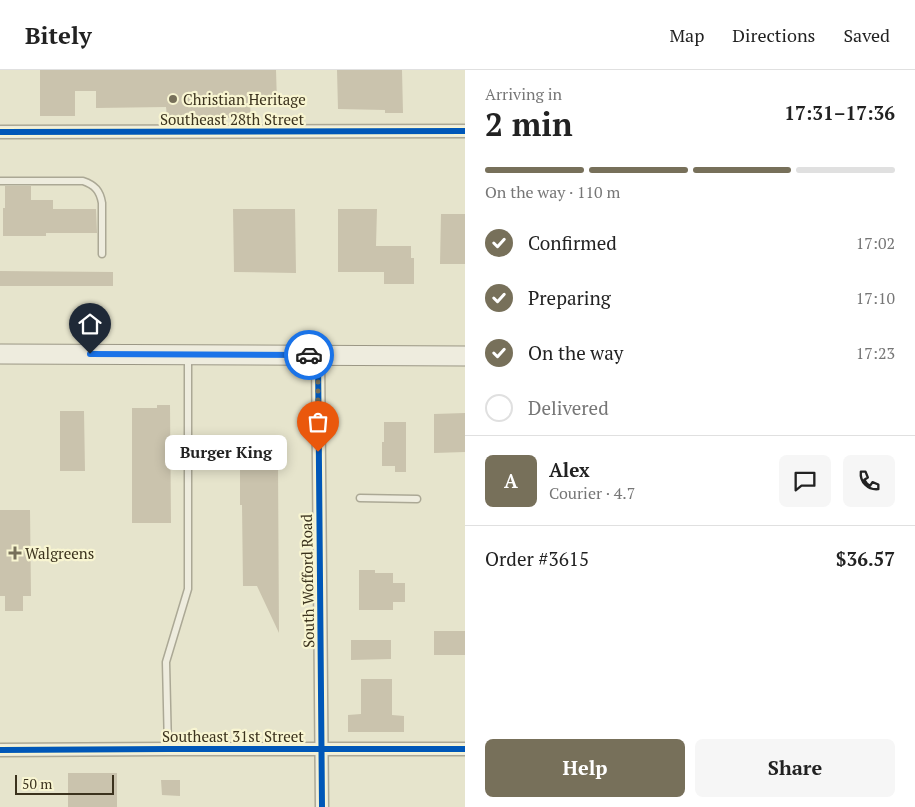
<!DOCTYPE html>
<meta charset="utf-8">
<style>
body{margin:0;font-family:"PT Serif",serif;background:#f6f6f6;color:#222;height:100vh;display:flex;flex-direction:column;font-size:19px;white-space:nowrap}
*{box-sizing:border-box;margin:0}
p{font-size:16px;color:#767676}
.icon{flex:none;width:28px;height:28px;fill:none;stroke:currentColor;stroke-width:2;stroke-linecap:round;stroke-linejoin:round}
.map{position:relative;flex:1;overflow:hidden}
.panel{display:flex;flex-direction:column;background:#fff;width:450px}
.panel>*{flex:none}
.scale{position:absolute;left:15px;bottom:12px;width:99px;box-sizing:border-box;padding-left:5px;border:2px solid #3b321d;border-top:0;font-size:14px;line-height:18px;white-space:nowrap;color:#3b321d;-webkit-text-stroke:4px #f8f5d1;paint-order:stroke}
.pin{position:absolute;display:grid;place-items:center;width:42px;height:42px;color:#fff;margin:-51px -21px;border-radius:50% 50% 50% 0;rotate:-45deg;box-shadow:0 0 5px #0007}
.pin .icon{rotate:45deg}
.courier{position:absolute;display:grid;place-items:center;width:50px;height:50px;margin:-25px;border:4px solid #1a73e8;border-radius:50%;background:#fff;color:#222;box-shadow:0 1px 6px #0007}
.bubble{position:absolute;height:35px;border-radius:8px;background:#fff;box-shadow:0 2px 12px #0003;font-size:16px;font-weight:600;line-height:35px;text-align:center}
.head em{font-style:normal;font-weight:600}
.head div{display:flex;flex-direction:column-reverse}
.head{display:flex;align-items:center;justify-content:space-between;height:85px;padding:0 20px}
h1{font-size:32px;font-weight:600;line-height:38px}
.bar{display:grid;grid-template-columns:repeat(4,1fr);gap:8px 5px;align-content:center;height:60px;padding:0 20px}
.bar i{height:6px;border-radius:4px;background:#e0e0e0}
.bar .on{background:#77705a}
.bar p{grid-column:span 4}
.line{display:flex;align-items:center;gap:12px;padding:0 20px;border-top:1px solid #e0e0e0}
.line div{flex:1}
.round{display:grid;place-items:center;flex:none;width:52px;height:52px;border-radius:8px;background:#f6f6f6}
ol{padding:0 20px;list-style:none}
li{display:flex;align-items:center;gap:15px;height:55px}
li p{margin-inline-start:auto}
li .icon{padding:5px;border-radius:50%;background:#77705a;color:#fff;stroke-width:4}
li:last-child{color:#767676}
li i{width:28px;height:28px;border:2px solid #e0e0e0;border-radius:50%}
.action{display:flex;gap:10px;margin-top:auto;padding:10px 20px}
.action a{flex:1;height:58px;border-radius:8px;background:#77705a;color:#fff;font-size:20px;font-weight:600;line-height:58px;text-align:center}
.action a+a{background:#f6f6f6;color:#222}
header{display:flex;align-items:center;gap:30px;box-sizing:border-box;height:70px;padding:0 25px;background:#fff;border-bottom:1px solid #e0e0e0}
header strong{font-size:24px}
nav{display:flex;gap:28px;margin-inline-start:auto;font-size:18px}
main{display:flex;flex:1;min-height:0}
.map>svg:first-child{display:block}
</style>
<header>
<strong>Bitely</strong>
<nav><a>Map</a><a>Directions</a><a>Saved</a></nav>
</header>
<main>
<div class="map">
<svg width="465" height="737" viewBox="0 0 465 737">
<rect width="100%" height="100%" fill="#e6e4cc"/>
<!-- building -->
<path fill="#cac3ad" d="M 40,0 L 276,0 L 277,33 L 250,34 L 251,48 L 167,47 L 166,37 L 96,38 L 96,21 L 75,21 L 75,46 L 40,46 Z
M 337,0 L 402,0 L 403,43 L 385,43 L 385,40 L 338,39 Z
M 5,116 L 31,116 L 31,130 L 53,130 L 53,139 L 96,139 L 97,163 L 46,163 L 46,166 L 3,166 L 3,138 L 5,138 Z
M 233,139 L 295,139 L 296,203 L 234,202 Z
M 338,139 L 377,139 L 376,176 L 411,176 L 411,188 L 414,188 L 414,214 L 384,214 L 384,202 L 338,202 Z
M 441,144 L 465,144 L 465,194 L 440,194 Z
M 0,201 L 113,202 L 113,216 L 0,216 Z
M 157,335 L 170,335 L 171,453 L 132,453 L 132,338 L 157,338 Z
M 60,341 L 84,341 L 85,401 L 60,401 Z
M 465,343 L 465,382 L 434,383 L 434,344 Z
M 384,352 L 406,352 L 406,402 L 395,402 L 395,396 L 382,396 L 382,372 L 384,372 Z
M 240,394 L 278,394 L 279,563 L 257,516 L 243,516 L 242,435 L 240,435 Z
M 0,440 L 30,440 L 31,526 L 23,526 L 23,541 L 5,541 L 5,526 L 0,526 Z
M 359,500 L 375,500 L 375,503 L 393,503 L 393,513 L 405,513 L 405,532 L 393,532 L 393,540 L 359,540 Z
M 434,561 L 465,561 L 465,585 L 434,585 Z
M 351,570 L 391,570 L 391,589 L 351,590 Z
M 361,609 L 392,609 L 392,645 L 404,646 L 404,662 L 348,662 L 348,645 L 361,644 Z
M 68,703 L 117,703 L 117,737 L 68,737 Z
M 161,710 L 180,710 L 180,726 L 162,725 Z"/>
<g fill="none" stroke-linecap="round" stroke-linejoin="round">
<!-- service casing -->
<g stroke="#aba895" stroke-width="9">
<path id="service" d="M 0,111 L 83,111 C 95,115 100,121 102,133 L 102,184
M 360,428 L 417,429
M 168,679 L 166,592 L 188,519 L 188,286"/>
</g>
<!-- minor casing -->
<g stroke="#aba895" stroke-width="15">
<path id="minor" d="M 0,62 L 465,61
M 318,285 L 322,737
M 0,680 L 168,679 L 465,679"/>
</g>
<!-- secondary casing -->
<g stroke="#9b9785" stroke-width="21">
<path id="secondary" d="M 0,284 L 465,286"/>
</g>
<!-- service -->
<use href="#service" stroke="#eeecde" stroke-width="6"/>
<!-- minor -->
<use href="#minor" stroke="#eeecde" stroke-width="12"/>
<!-- secondary -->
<use href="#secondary" stroke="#eeecde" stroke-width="19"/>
<!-- cycleway casing -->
<g stroke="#f8f5d1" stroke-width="9">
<path id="cycleway" d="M 0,62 L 465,61
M 318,285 L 322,737
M 0,680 L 168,679 L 465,679"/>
</g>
<!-- cycleway -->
<use href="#cycleway" stroke="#0057b8" stroke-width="6"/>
</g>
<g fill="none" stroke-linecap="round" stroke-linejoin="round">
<!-- done -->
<path stroke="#77705a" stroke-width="5" stroke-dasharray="0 9" d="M 309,285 L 318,285 L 318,382"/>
<!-- route -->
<path stroke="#1a73e8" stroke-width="6" d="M 90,284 L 309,285"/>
</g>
<!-- markers -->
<g fill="#77705a" stroke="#f8f5d1" stroke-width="2">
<circle cx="173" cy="29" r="5"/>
<path d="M12.5 475.5h5v5h5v5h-5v5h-5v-5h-5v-5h5z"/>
</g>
<g text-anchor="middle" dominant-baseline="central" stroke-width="4.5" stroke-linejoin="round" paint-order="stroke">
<!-- poi labels -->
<g font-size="15" fill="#3b321d" stroke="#f8f5d1" text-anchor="start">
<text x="183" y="29">Christian Heritage</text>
<text x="25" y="483">Walgreens</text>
</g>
<!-- street labels -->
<g font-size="15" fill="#3b321d" stroke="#f8f5d1">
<text x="232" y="49">Southeast 28th Street</text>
<text transform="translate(307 511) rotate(-91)">South Wofford Road</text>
<text x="233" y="666">Southeast 31st Street</text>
</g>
</g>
</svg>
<div class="scale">50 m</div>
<div class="pin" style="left:318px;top:382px;background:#ea580c"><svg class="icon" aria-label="bag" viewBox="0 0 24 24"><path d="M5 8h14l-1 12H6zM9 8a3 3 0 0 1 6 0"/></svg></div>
<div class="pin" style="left:90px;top:284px;background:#1f2937"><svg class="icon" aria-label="home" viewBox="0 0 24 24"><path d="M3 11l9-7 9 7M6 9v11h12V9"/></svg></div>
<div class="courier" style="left:309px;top:285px"><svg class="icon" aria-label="car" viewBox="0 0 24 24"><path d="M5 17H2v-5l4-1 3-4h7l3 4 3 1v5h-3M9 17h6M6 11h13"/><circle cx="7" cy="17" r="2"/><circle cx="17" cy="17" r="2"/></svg></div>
<div class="bubble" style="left:165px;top:365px;width:122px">Burger King</div>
</div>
<section class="panel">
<div class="head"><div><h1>2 min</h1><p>Arriving in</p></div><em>17:31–17:36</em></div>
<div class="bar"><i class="on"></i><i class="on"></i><i class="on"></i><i></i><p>On the way · 110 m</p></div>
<ol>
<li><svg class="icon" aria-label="check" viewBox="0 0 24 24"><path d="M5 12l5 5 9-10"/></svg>Confirmed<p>17:02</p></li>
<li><svg class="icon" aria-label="check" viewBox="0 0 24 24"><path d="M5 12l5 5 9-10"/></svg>Preparing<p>17:10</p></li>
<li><svg class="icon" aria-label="check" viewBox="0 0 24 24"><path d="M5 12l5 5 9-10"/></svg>On the way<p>17:23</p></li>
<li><i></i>Delivered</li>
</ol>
<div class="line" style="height:90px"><b class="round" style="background:#77705a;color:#fff">A</b><div><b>Alex</b><p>Courier · 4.7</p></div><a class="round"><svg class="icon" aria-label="chat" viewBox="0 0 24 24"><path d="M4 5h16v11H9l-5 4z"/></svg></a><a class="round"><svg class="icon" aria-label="phone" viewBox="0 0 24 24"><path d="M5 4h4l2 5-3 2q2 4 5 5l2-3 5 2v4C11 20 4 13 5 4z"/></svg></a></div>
<div class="line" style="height:65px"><div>Order #3615</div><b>$36.57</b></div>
<div class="action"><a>Help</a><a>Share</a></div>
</section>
</main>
